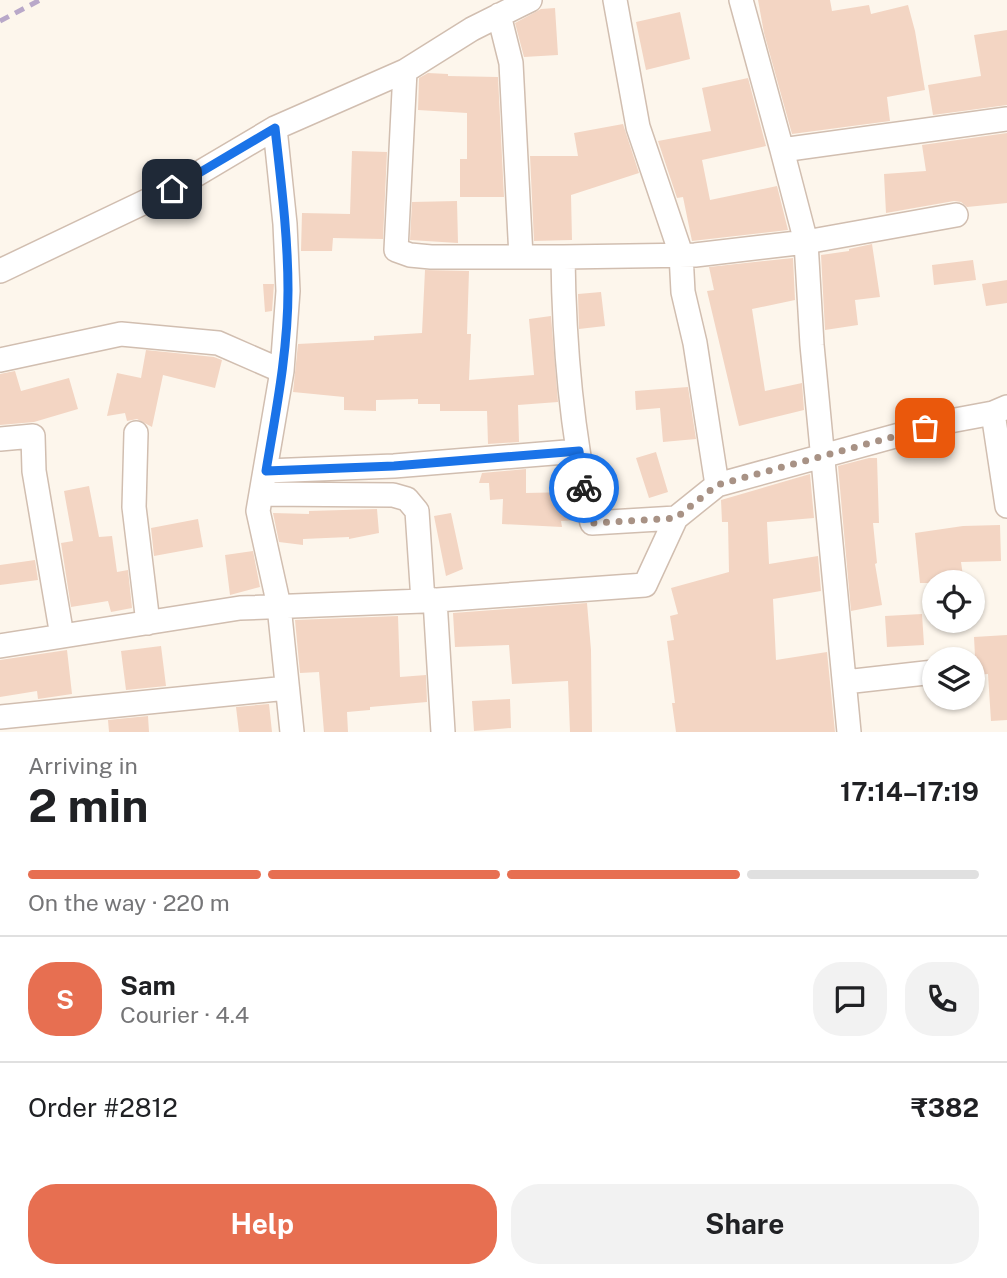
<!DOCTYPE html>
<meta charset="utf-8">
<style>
body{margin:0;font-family:"Public Sans",sans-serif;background:#f2f2f2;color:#202124;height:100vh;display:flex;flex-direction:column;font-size:26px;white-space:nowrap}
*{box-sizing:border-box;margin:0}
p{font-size:23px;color:#757577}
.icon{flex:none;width:38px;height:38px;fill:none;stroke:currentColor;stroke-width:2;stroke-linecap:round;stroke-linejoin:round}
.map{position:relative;height:732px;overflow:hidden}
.details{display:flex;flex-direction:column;background:#fff;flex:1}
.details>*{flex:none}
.controls{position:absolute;left:922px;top:570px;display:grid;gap:14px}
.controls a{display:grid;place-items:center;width:63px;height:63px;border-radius:50%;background:#fff;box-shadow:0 2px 5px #0004;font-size:35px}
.pin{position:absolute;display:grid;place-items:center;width:60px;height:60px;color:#fff;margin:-30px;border-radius:14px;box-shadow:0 4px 10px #0006}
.courier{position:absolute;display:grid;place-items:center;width:70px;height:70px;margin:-35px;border:5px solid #1a73e8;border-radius:50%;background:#fff;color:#222;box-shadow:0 2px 9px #0007}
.headline em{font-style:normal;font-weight:700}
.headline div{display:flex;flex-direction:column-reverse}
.headline{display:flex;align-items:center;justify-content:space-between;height:119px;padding:0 28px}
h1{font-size:46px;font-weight:700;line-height:52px}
.bar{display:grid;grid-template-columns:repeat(4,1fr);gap:10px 7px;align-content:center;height:84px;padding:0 28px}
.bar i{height:9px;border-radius:5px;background:#e0e0e0}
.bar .selected{background:#e76f51}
.bar p{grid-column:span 4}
.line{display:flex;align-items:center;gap:18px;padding:0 28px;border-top:2px solid #e0e0e0}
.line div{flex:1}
.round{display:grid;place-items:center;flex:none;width:74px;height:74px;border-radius:28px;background:#f2f2f2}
.button{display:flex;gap:14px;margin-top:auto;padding:14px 28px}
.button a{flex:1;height:80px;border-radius:28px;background:#e76f51;color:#fff;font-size:28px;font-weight:700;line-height:80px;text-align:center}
.button a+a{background:#f2f2f2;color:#202124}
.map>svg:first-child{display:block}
</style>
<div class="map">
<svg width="1007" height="732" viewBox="0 0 1007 732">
<rect width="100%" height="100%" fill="#fdf6ec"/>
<!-- building -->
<path fill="#f3d5c3" d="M 758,0 L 830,0 L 832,11 L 869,5 L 871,14 L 908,5 L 915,31 L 925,90 L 887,97 L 890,121 L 792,134 L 764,33 Z
M 555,8 L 558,55 L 524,57 L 515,23 L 541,9 Z
M 680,12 L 690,59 L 646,70 L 636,22 Z
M 1007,30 L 1007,105 L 933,115 L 928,85 L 981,76 L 974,35 Z
M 428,73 L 448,74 L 448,76 L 498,77 L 504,197 L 460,197 L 460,159 L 467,159 L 467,113 L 418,110 L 419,78 Z
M 748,78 L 766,146 L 702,160 L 710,200 L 777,186 L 788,230 L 692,241 L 683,197 L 677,198 L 658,141 L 711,131 L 702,88 Z
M 623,124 L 639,173 L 571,195 L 572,240 L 534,241 L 530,156 L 578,156 L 574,133 Z
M 1007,133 L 1007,203 L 967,207 L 961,202 L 954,201 L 886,213 L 884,174 L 926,171 L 922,145 Z
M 352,151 L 387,152 L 383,239 L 333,238 L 332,251 L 301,251 L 302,213 L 350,214 Z
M 457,201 L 458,243 L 410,240 L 412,202 Z
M 872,244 L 880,297 L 855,300 L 858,325 L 825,330 L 821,255 L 849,251 L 849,249 Z
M 793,258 L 795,300 L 752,309 L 765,391 L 802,383 L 804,410 L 739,426 L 707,291 L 714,290 L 709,267 Z
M 973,260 L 976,280 L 934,285 L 932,265 Z
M 425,270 L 469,271 L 467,334 L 471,334 L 469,380 L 534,375 L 529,319 L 551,316 L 558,402 L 518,405 L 519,442 L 488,444 L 487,411 L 440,411 L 440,404 L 418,404 L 418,399 L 376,400 L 376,411 L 344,410 L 344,397 L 293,392 L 298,344 L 374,340 L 374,336 L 422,333 Z
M 1007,280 L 1007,303 L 986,306 L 982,284 Z
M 263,284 L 274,284 L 272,311 L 265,312 Z
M 601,292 L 605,326 L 579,329 L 578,294 Z
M 146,350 L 214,357 L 222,360 L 215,388 L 163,375 L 152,427 L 137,419 L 127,421 L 125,413 L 107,416 L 117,373 L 141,378 Z
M 15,371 L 21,391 L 69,378 L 78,409 L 34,422 L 0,425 L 0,374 Z
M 688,387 L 696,439 L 663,442 L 660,408 L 636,410 L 635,391 Z
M 656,452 L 668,492 L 649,498 L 636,458 Z
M 869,458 L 877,458 L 879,523 L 873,523 L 877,563 L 875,564 L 882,605 L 851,611 L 838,466 Z
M 526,469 L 526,493 L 571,492 L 577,520 L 561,521 L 562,527 L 502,524 L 503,499 L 490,500 L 489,483 L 479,483 L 482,473 Z
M 810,474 L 814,518 L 767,522 L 769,564 L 818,556 L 821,591 L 773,599 L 776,660 L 827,652 L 835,732 L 676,732 L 672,703 L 675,703 L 667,641 L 674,640 L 670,616 L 678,614 L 671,588 L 729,572 L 728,522 L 722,522 L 721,500 Z
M 89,486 L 99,537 L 112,536 L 117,572 L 128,570 L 132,608 L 111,612 L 108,601 L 71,607 L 61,543 L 73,541 L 64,491 Z
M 377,509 L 379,533 L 349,539 L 349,537 L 303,539 L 303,545 L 279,542 L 273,513 L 309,514 L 309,511 Z
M 451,513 L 463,569 L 446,576 L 434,516 Z
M 198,519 L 203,547 L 154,556 L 151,528 Z
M 1000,525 L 1001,561 L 961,562 L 964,583 L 920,583 L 915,533 L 963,526 Z
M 253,551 L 260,587 L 230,595 L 225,555 Z
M 35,560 L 38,580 L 0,585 L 0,565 Z
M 587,603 L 591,650 L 592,732 L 570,732 L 568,681 L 512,684 L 509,645 L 455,647 L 453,613 Z
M 922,614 L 924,645 L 887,647 L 885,616 Z
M 398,616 L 400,677 L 426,675 L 427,702 L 370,707 L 370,710 L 347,712 L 348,732 L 324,732 L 319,672 L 300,673 L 295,620 Z
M 1007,635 L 1007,720 L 991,721 L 988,674 L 976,675 L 974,637 Z
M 161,646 L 166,686 L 126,690 L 121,651 Z
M 67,650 L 72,694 L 38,699 L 37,691 L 0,697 L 0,660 Z
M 510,699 L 511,728 L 474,731 L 472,701 Z
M 269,704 L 272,732 L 239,732 L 236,707 Z
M 148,716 L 149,732 L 109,732 L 108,720 Z"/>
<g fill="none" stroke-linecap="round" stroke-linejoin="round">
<!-- minor casing -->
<g stroke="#d1beb0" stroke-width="26">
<path id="minor" d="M 615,0 L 638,127 L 681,254 L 683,292 L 695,343 L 717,485
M 741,0 L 782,150 L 1007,119
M 499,15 L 511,63 L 521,257
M 405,71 L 396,250 L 410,255 L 431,257 L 563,257
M 275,128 L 285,224 L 288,291 L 282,371 L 258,511 L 279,606 L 292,732
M 782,150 L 806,242 L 812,345 L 849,732
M 0,271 L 172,189 L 275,128 L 405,71 L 472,29 L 530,0
M 0,360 L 121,334 L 218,343 L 282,371
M 993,413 L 1007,506
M 136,433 L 134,507 L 148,623
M 0,439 L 33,436 L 34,471 L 62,636
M 266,471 L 394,466 L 578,451
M 261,494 L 393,495 L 407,499 L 417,511 L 423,601
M 676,518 L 592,523 C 572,437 564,346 563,257 L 695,255 L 806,242 L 956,215
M 435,600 L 443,732
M 0,646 L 240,608 L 423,601 L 645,585 L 676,518 L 717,485 L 950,421 L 993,413 L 1007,407
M 845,682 L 934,672
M 0,717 L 287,688"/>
</g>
<!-- minor -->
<use href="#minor" stroke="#fff" stroke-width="23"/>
<!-- rail -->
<path stroke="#b9a8c9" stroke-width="5" stroke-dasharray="10 7" stroke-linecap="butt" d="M 0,21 L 40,0"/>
</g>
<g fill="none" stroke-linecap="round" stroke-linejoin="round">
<!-- done -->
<path stroke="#a89285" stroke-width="7" stroke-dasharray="0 12.6" d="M 584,488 L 592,523 L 676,518 L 717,485 L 925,428"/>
<!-- route -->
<path stroke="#1a73e8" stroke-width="9" d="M 172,189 L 275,128 C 281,182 288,236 288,290 C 288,351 276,411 266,471 L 394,466 L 579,451 L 584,488"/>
</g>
</svg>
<div class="controls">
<a><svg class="icon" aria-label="locate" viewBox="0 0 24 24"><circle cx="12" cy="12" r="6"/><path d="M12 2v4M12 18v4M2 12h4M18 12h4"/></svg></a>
<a><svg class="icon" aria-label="layers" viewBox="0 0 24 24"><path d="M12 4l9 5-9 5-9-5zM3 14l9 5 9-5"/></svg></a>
</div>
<div class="pin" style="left:925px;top:428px;background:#ea580c"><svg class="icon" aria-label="bag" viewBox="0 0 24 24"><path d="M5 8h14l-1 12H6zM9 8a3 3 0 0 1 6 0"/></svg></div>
<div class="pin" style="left:172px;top:189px;background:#1f2937"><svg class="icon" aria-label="home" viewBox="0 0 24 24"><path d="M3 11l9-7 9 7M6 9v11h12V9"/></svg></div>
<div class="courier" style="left:584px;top:488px"><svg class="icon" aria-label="bike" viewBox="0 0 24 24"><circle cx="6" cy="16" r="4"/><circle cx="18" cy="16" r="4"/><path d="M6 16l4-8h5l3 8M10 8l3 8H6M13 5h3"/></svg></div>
</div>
<section class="details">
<div class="headline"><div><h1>2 min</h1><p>Arriving in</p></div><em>17:14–17:19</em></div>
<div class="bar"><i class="selected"></i><i class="selected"></i><i class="selected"></i><i></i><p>On the way · 220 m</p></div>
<div class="line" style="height:126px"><b class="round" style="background:#e76f51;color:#fff">S</b><div><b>Sam</b><p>Courier · 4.4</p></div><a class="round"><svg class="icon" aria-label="chat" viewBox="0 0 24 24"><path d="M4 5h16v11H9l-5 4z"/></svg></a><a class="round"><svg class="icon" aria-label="phone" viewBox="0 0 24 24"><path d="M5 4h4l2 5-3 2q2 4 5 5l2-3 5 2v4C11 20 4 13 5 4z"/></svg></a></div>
<div class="line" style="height:91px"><div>Order #2812</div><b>₹382</b></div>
<div class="button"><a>Help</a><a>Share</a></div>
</section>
